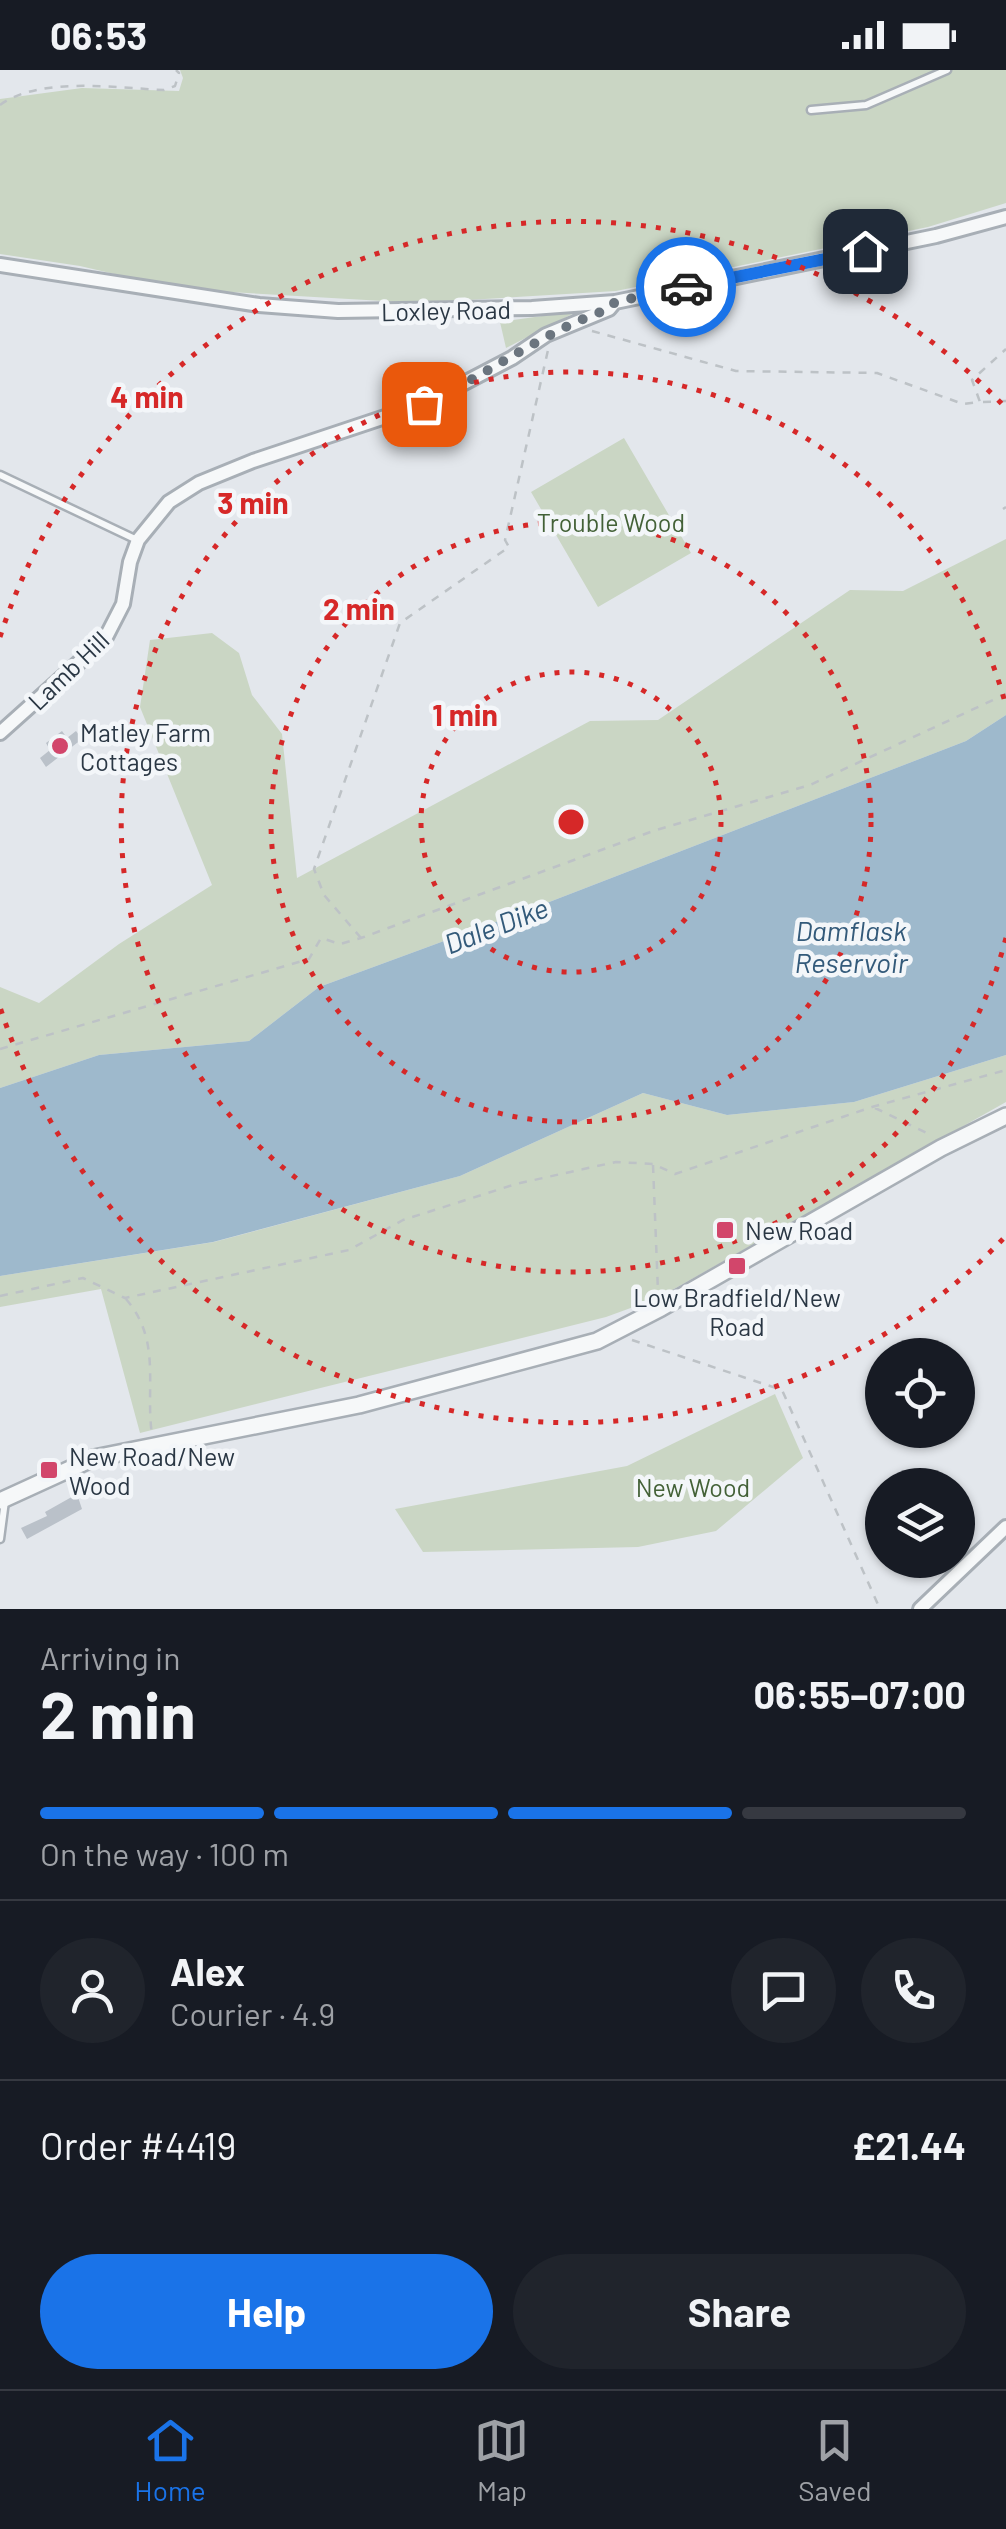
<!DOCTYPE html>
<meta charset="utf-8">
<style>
body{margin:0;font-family:Barlow,sans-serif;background:#20242c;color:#f1f3f6;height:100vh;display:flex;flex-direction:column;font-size:38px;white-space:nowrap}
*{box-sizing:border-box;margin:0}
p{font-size:32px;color:#9ea1a6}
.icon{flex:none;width:55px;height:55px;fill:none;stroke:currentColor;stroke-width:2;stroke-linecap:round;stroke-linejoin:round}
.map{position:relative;height:1539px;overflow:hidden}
.sheet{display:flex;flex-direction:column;background:#171b24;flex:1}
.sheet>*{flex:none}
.tools{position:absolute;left:865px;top:1268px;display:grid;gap:20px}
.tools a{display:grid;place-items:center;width:110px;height:110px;border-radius:50%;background:#171b24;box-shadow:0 2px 8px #0004;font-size:50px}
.pin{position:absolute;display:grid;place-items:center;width:85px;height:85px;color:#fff;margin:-42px;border-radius:20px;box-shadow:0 5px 15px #0006}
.courier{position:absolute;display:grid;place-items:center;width:100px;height:100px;margin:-50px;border:8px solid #1a73e8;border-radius:50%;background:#fff;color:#222;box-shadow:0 2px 12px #0007}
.summary em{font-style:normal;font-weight:700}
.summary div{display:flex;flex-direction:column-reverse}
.summary{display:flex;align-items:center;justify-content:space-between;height:170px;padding:0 40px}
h1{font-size:65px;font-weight:700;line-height:75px}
.bar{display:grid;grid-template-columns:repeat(4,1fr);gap:15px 10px;align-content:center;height:120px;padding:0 40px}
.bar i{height:12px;border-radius:8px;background:#363941}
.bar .on{background:#1a73e8}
.bar p{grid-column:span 4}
.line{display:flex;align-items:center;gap:25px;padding:0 40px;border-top:2px solid #363941}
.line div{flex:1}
.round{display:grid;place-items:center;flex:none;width:105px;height:105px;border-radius:52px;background:#20242c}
.action{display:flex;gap:20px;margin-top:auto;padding:20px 40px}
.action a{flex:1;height:115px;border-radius:60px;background:#1a73e8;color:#fff;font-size:40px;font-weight:700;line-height:115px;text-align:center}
.action a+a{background:#20242c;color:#f1f3f6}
.status{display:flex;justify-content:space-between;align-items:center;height:70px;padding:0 50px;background:#171b24;direction:ltr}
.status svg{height:28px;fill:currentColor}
.tabs{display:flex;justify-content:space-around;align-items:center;height:140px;border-top:2px solid #363941;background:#171b24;font-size:28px;color:#9ea1a6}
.tabs a{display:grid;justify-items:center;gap:5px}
.tabs .on{color:#1a73e8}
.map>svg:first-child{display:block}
</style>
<div class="status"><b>06:53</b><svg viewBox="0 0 49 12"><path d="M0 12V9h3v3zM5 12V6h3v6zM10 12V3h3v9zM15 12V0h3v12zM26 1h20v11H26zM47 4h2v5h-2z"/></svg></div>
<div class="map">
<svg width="1006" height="1539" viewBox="0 0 1006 1539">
<rect width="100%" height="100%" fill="#e3e7ec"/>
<!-- green -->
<path fill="#cad6c4" d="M 180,0 L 1006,0 L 1006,133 L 928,157 L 616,221 L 418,233 L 179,219 L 80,196 L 0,184 L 0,29 L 82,18 L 179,21 L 183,8 Z
M 578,241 L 506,278 L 500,252 Z
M 624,368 L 691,483 L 598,537 L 531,422 Z
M 1006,469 L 1006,645 L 966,671 L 526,841 L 319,917 L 249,971 L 99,985 L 0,1018 L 0,917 L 39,933 L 119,874 L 212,815 L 140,637 L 150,570 L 212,563 L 239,583 L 252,625 L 282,664 L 297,808 L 590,651 L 658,650 L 850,520 L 903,521 Z
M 1006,985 L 1006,1032 L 658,1228 L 606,1247 L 140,1363 L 101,1219 L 0,1237 L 0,1206 L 214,1172 L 460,1106 L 643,1023 L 727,1045 L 854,1032 Z
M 775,1324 L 803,1388 L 716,1461 L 638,1477 L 423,1482 L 395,1439 L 627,1396 Z"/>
<!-- water -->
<path fill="#9eb9cc" d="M 1006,645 L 1006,985 L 854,1032 L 727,1045 L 643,1023 L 460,1106 L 213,1172 L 0,1206 L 0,1018 L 99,985 L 249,971 L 319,917 L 526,841 L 966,671 Z"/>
<!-- building -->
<path fill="#bac1c9" d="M 62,661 L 67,668 L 76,661 L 82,669 L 46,697 L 40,688 L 50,680 L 46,673 Z
M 77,1424 L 82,1439 L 27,1469 L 21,1458 L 47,1446 L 45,1442 Z"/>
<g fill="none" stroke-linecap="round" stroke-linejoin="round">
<!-- service casing -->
<g stroke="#a8afb6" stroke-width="11">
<path id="service" d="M 811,40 L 866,35 L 947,0
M 0,405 L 137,470
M 0,1469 L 5,1431"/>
</g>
<!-- minor casing -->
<g stroke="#a8afb6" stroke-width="18">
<path id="minor" d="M 0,195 L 259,235 L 338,241 L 532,238 L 615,232 L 936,166 L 1006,147
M 0,663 L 105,569 L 123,534 L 130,492 L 138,470 L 169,432 L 199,413 L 253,391 L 424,334 L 512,288 L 546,265 L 609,239 L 614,233
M 920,1539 L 1006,1457"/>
</g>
<!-- tertiary casing -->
<g stroke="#a8afb6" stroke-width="20">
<path id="tertiary" d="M 0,1431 L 94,1388 L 359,1335 L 597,1271 L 661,1238 L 941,1078 L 1006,1046"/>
</g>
<!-- path -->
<path stroke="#bdc2c6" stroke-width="2.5" stroke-dasharray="8 8" stroke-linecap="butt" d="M 0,35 C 40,6 116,18 164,20 L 175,16 L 179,3 L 176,0
M 592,261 L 736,301 L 877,303 L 963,334 L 980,332 L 972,310 L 1006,279
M 983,332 L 1006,331
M 1003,439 L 1006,437
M 361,868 L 324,825 L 314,799 L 400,553 L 509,477 L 505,470 L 548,280
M 0,979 L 309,889 L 321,868 L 340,874 L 361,868 L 653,761 L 810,715 L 1006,624
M 875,1038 L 931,1065
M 653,1095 L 658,1222
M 0,1226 L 83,1208 L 125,1228 L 349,1180 L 403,1150 L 516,1114 L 588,1098 L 616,1092 L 653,1094 L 675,1104 L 872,1037 L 1006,1000
M 126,1229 C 162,1271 145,1316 152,1365
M 632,1270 L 782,1320 L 880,1539"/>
<!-- service -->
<use href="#service" stroke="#f6f8f9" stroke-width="6"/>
<!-- minor -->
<use href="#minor" stroke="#f6f8f9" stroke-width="12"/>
<!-- tertiary -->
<use href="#tertiary" stroke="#f6f8f9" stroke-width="15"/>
</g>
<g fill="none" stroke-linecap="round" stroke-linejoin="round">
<!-- done -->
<path stroke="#6b757f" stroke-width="10" stroke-dasharray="0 18" d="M 424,334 C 488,305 542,262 609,239 L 615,232 L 686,217"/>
<!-- route -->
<path stroke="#1a73e8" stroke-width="12" d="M 686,217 L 865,181"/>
</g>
<!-- distance rings -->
<g fill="none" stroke="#d62828" stroke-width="5" stroke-dasharray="5 10">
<circle cx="571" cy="752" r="150"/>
<circle cx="571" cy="752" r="300"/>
<path d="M1006 868A450 450 0 1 1 1006 636"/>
<path d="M1003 1169A600 600 0 0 1 0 937M0 567A600 600 0 0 1 1003 335"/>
</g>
<!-- markers -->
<g fill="#d2466b" stroke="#f3f6f9" stroke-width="4">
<circle cx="60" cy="676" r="10"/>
<rect x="715" y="1150" width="20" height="20" rx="5"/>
<rect x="727" y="1186" width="20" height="20" rx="5"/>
<rect x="39" y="1390" width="20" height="20" rx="5"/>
</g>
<g text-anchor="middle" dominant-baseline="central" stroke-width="9" stroke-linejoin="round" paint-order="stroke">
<!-- street labels -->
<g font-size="25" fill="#2a3744" stroke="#f3f6f9">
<text transform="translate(446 240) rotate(-1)">Loxley Road</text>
<text transform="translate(68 600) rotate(-44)">Lamb Hill</text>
</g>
<!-- park labels -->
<g font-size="25" fill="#436137" stroke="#f3f6f9">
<text x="611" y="452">Trouble Wood</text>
<text x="693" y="1417">New Wood</text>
</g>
<!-- poi labels -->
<g font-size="25" fill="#2a3744" stroke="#f3f6f9" text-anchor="start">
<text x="80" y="662">Matley Farm<tspan x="80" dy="29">Cottages</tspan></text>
<text x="745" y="1160">New Road</text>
<text x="737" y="1227" text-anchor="middle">Low Bradfield/New<tspan x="737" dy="29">Road</tspan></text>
<text x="69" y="1386">New Road/New<tspan x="69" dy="29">Wood</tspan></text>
</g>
<!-- water labels -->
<g font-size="28" font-style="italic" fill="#335a7a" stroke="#f3f6f9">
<text transform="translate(496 855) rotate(-21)">Dale Dike</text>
<text x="851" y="860">Damflask<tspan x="851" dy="32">Reservoir</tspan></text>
</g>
</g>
<circle cx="571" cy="752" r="15" fill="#d62828" stroke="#f3f6f9" stroke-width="5"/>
<g font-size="30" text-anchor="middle" font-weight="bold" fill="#d62828" stroke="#f3f6f9" stroke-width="9" stroke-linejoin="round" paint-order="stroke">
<text x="147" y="338">4 min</text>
<text x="253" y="444">3 min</text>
<text x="359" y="550">2 min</text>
<text x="465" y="656">1 min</text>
</g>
</svg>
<div class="tools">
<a><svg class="icon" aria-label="locate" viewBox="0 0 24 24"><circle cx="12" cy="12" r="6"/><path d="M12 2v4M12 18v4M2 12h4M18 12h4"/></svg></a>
<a><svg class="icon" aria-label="layers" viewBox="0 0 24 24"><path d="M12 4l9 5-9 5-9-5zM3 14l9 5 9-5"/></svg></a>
</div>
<div class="pin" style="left:424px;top:334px;background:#ea580c"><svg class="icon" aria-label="bag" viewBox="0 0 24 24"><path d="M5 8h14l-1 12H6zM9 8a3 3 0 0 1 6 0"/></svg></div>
<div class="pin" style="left:865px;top:181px;background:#1f2937"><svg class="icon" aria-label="home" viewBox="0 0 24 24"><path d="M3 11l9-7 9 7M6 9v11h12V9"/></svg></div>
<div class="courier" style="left:686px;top:217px"><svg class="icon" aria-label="car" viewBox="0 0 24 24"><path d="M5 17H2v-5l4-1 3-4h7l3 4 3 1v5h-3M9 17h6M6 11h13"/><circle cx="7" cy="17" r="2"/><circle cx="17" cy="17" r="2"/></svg></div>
</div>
<section class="sheet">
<div class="summary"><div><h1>2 min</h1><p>Arriving in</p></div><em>06:55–07:00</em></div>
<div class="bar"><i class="on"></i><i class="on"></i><i class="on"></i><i></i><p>On the way · 100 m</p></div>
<div class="line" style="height:180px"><a class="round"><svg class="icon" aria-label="person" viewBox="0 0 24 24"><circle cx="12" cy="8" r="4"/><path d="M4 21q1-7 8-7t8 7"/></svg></a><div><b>Alex</b><p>Courier · 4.9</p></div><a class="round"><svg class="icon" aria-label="chat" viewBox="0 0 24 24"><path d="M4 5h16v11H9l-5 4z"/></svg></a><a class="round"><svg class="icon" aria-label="phone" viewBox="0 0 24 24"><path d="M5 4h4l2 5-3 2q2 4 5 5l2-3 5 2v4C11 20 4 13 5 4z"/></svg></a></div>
<div class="line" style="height:130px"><div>Order #4419</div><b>£21.44</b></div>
<div class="action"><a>Help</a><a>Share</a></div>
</section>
<nav class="tabs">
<a class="on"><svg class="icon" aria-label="home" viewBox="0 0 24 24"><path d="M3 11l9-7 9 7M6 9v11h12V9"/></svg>Home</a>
<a><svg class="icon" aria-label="map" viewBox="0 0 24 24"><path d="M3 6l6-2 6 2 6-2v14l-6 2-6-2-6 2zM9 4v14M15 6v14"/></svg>Map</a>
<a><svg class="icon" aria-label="saved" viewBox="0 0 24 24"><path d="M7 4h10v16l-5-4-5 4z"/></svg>Saved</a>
</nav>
